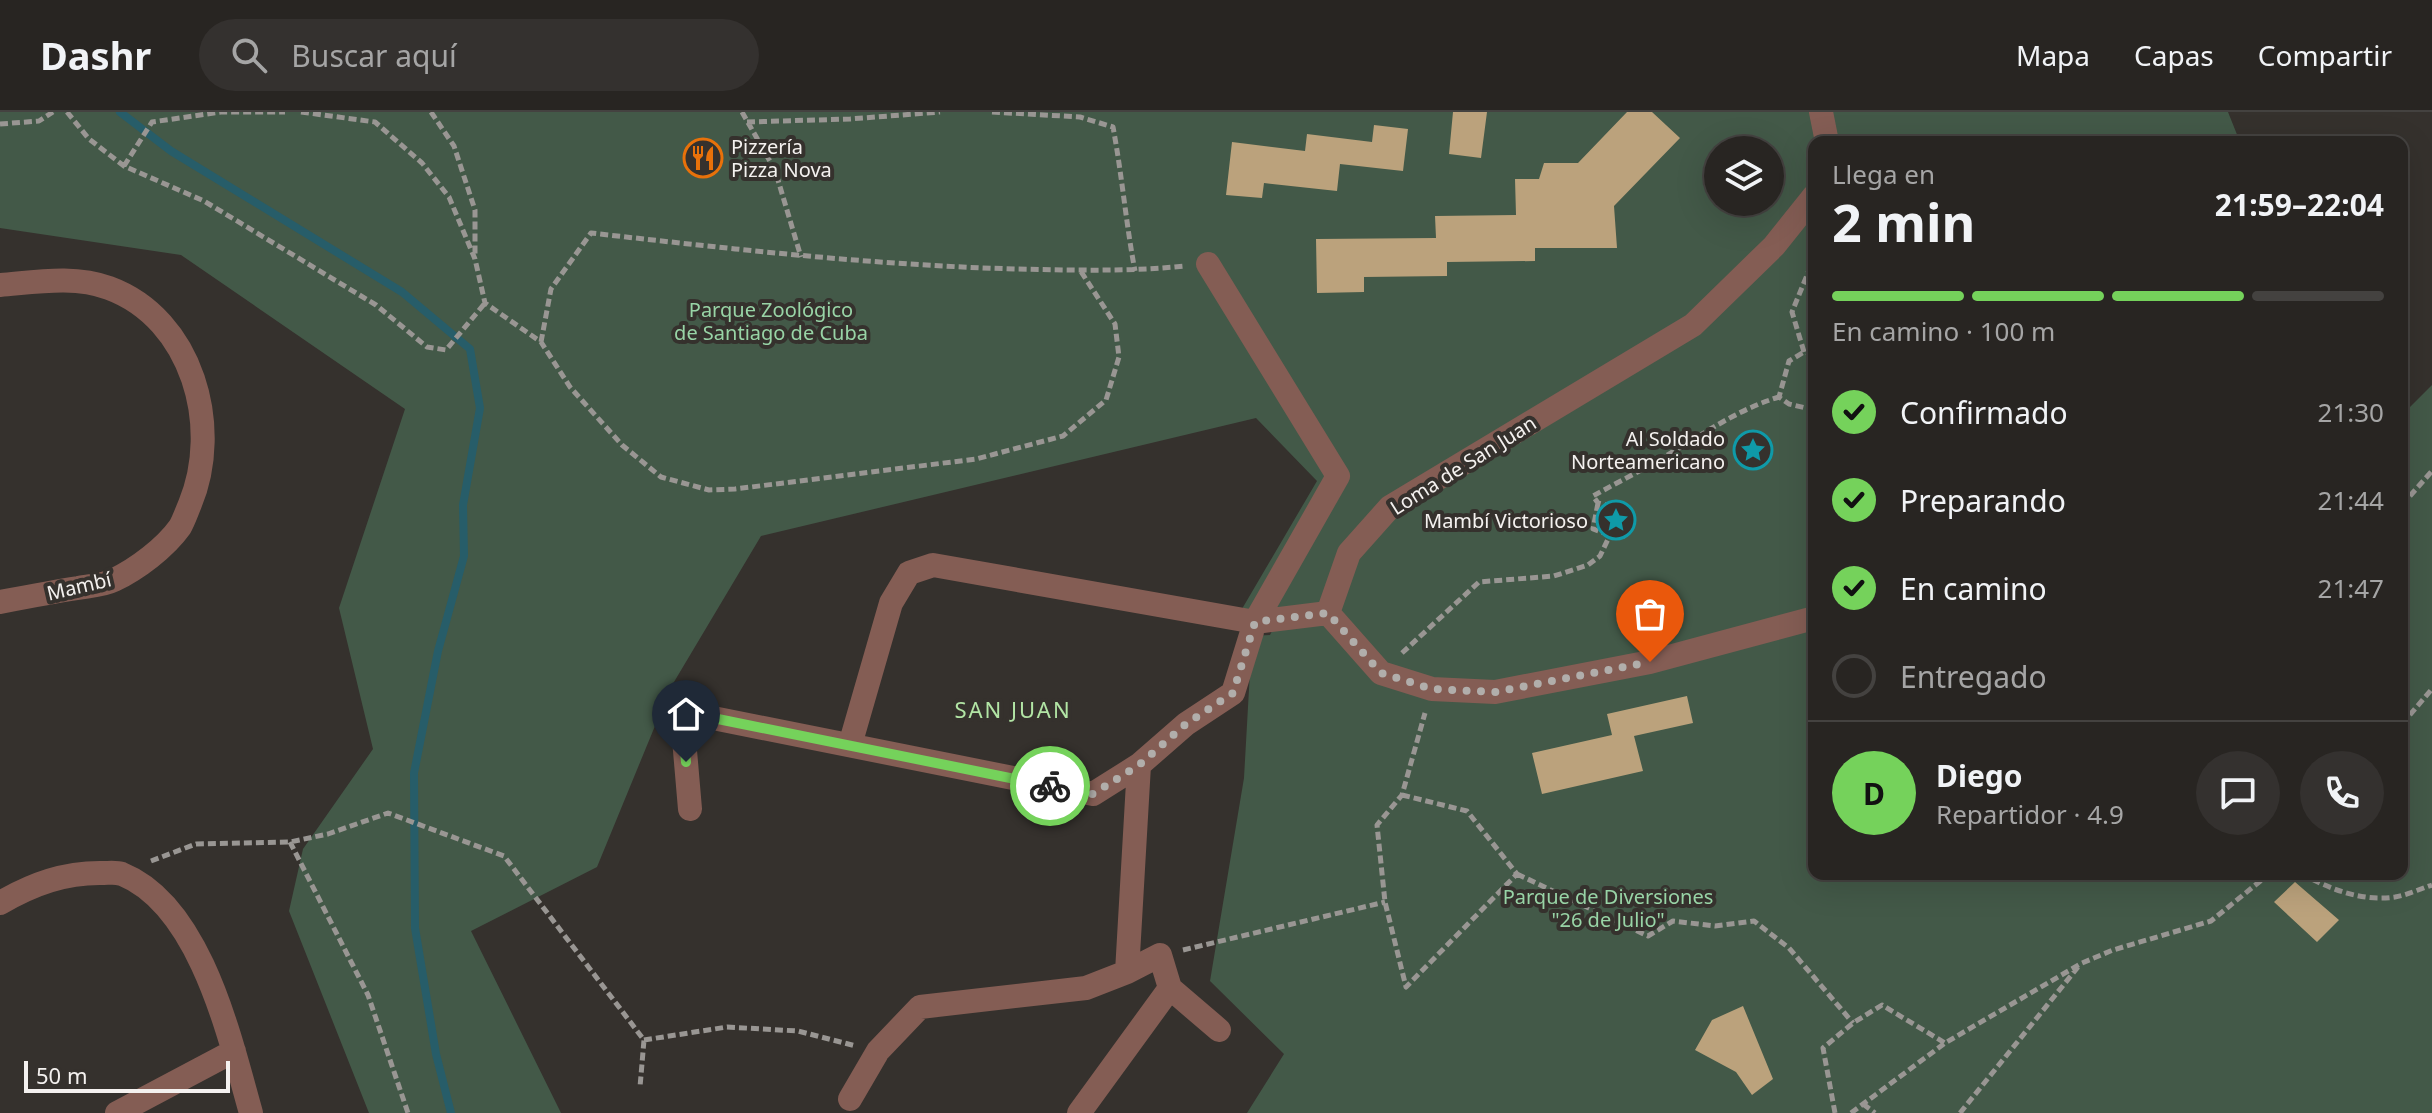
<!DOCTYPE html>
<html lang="es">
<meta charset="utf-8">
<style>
body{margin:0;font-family:"Noto Sans",sans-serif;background:#34312f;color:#f1f3f6;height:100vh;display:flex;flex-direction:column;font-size:30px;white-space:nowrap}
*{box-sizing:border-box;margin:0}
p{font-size:26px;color:#a5a5a5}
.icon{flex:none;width:44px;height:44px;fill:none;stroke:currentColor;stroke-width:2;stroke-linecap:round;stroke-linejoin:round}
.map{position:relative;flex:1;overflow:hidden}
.drawer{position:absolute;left:1808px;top:24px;width:600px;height:744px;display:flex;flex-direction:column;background:#282522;border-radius:16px;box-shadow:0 8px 32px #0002,0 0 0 2px #444240}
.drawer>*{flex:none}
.controls{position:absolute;left:1704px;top:24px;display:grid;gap:16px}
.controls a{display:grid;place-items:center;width:80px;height:80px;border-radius:50%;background:#282522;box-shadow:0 8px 32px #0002,0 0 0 2px #444240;font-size:40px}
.scale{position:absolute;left:24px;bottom:20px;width:206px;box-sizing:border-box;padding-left:8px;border:4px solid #f4f1ef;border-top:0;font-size:22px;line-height:28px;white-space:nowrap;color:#f4f1ef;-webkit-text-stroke:6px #35312d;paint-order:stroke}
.pin{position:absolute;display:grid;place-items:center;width:68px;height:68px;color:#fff;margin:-82px -34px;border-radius:50% 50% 50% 0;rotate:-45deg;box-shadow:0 0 8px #0007}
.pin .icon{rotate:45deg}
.courier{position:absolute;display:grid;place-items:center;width:80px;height:80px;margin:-40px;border:6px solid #75d25b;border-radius:50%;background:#fff;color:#222;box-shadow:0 2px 10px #0007}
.headline em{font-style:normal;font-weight:700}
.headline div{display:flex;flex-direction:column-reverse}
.headline{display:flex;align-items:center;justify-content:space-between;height:136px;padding:0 24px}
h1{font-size:52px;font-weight:700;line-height:60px}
.bar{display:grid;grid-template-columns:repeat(4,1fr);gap:12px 8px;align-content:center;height:96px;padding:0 24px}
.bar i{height:10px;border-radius:6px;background:#444240}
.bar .current{background:#75d25b}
.bar p{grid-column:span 4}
.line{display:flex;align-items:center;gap:20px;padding:0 24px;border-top:2px solid #444240}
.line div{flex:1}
.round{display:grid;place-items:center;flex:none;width:84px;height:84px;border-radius:42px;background:#34312f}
ol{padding:0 24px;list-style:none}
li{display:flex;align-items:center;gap:24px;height:88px}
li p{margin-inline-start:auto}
li .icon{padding:8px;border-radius:50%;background:#75d25b;color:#111;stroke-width:4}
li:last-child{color:#a5a5a5}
li i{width:44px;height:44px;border:4px solid #444240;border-radius:50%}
header{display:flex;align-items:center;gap:48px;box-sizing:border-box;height:112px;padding:0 40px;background:#282522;border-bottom:2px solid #444240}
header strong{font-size:38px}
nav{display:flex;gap:44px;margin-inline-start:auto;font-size:28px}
.search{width:560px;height:72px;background:#34312f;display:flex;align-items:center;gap:20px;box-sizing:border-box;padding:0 28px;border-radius:44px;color:#a5a5a5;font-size:30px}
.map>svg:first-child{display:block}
</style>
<header>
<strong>Dashr</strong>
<div class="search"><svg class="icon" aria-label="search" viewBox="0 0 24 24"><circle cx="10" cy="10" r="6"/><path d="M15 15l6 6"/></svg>Buscar aquí</div>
<nav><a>Mapa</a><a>Capas</a><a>Compartir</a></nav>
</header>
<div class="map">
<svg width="2432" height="1001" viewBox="0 0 2432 1001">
<rect width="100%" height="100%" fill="#35312d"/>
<!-- green -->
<path fill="#435948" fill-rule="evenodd" d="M 0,0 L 2228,0 L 2240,30 L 1814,30 L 1814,762 L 2402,762 L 2402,303 L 2432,273 L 2432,1001 L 1247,1001 L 1284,942 L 1210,869 L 1244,666 L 1252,524 L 1270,523 L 1278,507 L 1239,502 L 1317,369 L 1256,306 L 761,424 L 671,575 L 597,755 L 471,819 L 561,1001 L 369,1001 L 289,799 L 303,737 L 373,637 L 339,496 L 405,297 L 181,143 L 0,116 ZM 1718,38 L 1770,38 L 1770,90 L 1718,90 Z"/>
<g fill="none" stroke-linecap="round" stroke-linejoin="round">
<!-- stream -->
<path stroke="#275d69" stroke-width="8" d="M 120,0 L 171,39 L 402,180 L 470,237 L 480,296 L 463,393 L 464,444 L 438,539 L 414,661 L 415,816 L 436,942 L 451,1001"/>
</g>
<!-- building -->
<path fill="#bba27c" d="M 1453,0 L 1487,0 L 1481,46 L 1449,42 Z
M 1627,0 L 1652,0 L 1680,26 L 1614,94 L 1617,136 L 1535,136 L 1535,149 L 1447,150 L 1447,164 L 1364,165 L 1364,180 L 1317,181 L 1316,127 L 1436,126 L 1435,104 L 1516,103 L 1515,67 L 1539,67 L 1544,51 L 1578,51 Z
M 1374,13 L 1408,17 L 1403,59 L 1340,52 L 1337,79 L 1264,71 L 1262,86 L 1226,83 L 1232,30 L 1305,39 L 1307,22 L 1372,30 Z
M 1687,584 L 1693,611 L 1634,624 L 1643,659 L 1542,682 L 1532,641 L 1612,623 L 1607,602 Z
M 2295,770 L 2339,808 L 2317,830 L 2274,790 Z
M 1743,894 L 1773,967 L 1752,983 L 1736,960 L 1695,938 L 1712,908 Z"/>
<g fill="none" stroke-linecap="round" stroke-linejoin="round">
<!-- path -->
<path stroke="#999693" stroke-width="5" stroke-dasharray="8 4" stroke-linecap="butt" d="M 67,0 L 89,27 L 124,54 L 204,89 L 376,193 L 427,235 L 446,238 L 485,191
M 301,0 L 375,10 L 422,51 L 449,85 L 475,147 L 485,191 L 541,230 L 570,275 L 622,333 L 661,365 L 709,378 L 735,377 L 976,347 L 1063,324 L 1106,288 L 1119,245 L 1115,212 L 1080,158
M 431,0 L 454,34 L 475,98 L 475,145
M 742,0 L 775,58 L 801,145
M 992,0 L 1080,5 L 1113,15 C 1122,63 1126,112 1135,159
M 747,10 L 850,7 L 940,0
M 0,12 L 39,9 L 53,0
M 124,54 L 152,10 L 221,0 L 285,0
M 541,230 L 551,177 L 591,121 C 732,137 872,153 1015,157 C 1072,158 1128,160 1185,154
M 1804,240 L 1792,200 L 1814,146
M 1814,242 L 1804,240 L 1789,249 L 1779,285 L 1789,292 L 1814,298
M 1598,391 L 1593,417 L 1610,423
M 2402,393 L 2432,359
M 1402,541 L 1479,470 L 1554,464 L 1588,453 L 1600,444 L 1610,423 L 1624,424 L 1630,399 L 1598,391 L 1593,384 C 1616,371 1641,359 1664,345 C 1702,323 1736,298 1779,285
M 2402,612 L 2432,577
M 1402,683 L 1467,699 L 1517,762 L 1406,875 L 1385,790 L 1377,713 L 1402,683 L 1425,601
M 290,730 L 368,883 L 408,1001
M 151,749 L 196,732 L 290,730 L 328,722 L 388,701 L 504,744 L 644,928 L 640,975
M 1517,762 L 1648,824 L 1673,809 L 1715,814 L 1754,809 L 1789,836 L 1853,911
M 2302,762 C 2330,777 2362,790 2395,785 C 2407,783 2420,777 2432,773
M 1183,838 L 1385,790
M 644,928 L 727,915 L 798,919 L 856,934
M 1863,992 L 1875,1001
M 1835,1001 L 1823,936 L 1853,911 L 1882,893 L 1945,931
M 1851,1001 L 1945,931 L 2082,851 L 2113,838 L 2211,809 L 2269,762
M 1960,1001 L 2078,855"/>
<!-- minor -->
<path stroke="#845d54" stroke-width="24" d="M 1821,0 L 1827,30
M 0,173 C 36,170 75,163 109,176 C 193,207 222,315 190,392 C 187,399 184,408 180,415 C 165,436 137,457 114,468 C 104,473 89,474 78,476 C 52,480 26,485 0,490
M 1328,501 L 1349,441 L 1390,395 L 1693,213 L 1774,134 L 1814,84
M 1328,501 L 1381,561 L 1432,577 L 1495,580 L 1650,550 L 1814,506
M 850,633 L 891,491 L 909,461 L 933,453 L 1255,510 L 1328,501
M 690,697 L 684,627 L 695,612 L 713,606 L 1093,682 L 1139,653 L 1186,612 L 1233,581 L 1255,510 L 1338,364 L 1208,152
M 0,791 C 33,772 65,760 104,761 C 109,761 116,760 122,762 C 201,794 230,927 251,1001
M 1127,860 L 1139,653
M 1170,876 L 1219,918
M 850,987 L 878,939 L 920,895 L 1086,876 L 1127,860 L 1160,843 L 1170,876 L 1079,1001
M 117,1001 L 234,939"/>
</g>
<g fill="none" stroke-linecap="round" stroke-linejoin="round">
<!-- done -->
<path stroke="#b1aeab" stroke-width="8" stroke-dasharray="0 14.4" d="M 1050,674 L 1093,682 L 1139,653 L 1186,612 L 1233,581 L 1255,510 L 1328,501 L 1381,561 L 1432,577 L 1495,580 L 1650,550"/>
<!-- route -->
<path stroke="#75d25b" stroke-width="10" d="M 686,650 L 684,627 L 695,612 L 713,606 L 1050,674"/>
</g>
<!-- icons -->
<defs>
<g id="restaurant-ring" transform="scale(2)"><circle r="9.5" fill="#35312d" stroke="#e8710a" stroke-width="1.5"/><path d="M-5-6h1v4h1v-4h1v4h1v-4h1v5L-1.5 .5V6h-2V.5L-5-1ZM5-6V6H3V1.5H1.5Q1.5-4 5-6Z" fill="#e8710a"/></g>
<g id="sight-ring" transform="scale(2)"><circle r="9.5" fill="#35312d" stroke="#0f9aa8" stroke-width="1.5"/><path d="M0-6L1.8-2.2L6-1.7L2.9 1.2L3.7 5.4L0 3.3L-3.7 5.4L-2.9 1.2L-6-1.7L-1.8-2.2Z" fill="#0f9aa8"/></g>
</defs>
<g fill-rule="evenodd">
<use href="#restaurant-ring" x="703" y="46"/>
<use href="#sight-ring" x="1753" y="338"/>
<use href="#sight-ring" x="1616" y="408"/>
</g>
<g text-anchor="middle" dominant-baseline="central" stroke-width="8" stroke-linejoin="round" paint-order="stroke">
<!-- poi labels -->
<g font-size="20" fill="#f4f1ef" stroke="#35312d" text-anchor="end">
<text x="731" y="34" text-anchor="start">Pizzería<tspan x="731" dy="23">Pizza Nova</tspan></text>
<text x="1725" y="326">Al Soldado<tspan x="1725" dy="23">Norteamericano</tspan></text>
<text x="1588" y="408">Mambí Victorioso</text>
</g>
<!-- park labels -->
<g font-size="20" fill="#98d4a6" stroke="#35312d">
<text x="771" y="197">Parque Zoológico<tspan x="771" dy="23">de Santiago de Cuba</tspan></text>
<text x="1608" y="784">Parque de Diversiones<tspan x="1608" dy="23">"26 de Julio"</tspan></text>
</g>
<!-- street labels -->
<g font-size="20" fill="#f4f1ef" stroke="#35312d">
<text transform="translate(1463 353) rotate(-32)">Loma de San Juan</text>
<text transform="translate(79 474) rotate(-13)">Mambí</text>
</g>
<!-- neighbourhood labels -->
<g font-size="22" letter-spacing="2" fill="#b2e5a5" stroke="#35312d">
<text x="1013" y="597">SAN JUAN</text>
</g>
</g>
</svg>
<div class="controls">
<a><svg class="icon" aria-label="layers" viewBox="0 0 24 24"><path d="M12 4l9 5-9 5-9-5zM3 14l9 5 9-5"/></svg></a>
</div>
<div class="scale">50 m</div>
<div class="pin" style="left:1650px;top:550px;background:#ea580c"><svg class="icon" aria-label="bag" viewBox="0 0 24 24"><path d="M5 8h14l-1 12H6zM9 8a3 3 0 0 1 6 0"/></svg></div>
<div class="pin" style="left:686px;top:650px;background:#1f2937"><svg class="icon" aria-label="home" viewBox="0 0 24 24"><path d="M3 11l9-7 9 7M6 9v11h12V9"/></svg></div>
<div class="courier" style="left:1050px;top:674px"><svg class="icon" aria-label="bike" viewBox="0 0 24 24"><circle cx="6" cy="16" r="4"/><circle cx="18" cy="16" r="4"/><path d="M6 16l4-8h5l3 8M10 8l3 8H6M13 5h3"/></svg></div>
<section class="drawer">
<div class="headline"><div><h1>2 min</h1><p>Llega en</p></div><em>21:59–22:04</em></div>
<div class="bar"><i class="current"></i><i class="current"></i><i class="current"></i><i></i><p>En camino · 100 m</p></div>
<ol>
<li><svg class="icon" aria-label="check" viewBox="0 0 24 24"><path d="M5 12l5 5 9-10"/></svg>Confirmado<p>21:30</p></li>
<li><svg class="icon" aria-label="check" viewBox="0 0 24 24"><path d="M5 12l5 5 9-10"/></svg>Preparando<p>21:44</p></li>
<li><svg class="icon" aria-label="check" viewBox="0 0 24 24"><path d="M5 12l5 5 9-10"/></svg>En camino<p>21:47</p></li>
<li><i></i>Entregado</li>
</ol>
<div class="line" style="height:144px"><b class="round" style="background:#75d25b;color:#111">D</b><div><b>Diego</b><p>Repartidor · 4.9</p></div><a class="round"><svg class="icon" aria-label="chat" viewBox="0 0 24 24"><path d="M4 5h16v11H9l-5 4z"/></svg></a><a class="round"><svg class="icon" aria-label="phone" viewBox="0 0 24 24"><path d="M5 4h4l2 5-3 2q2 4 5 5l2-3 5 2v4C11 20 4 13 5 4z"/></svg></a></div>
</section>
</div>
